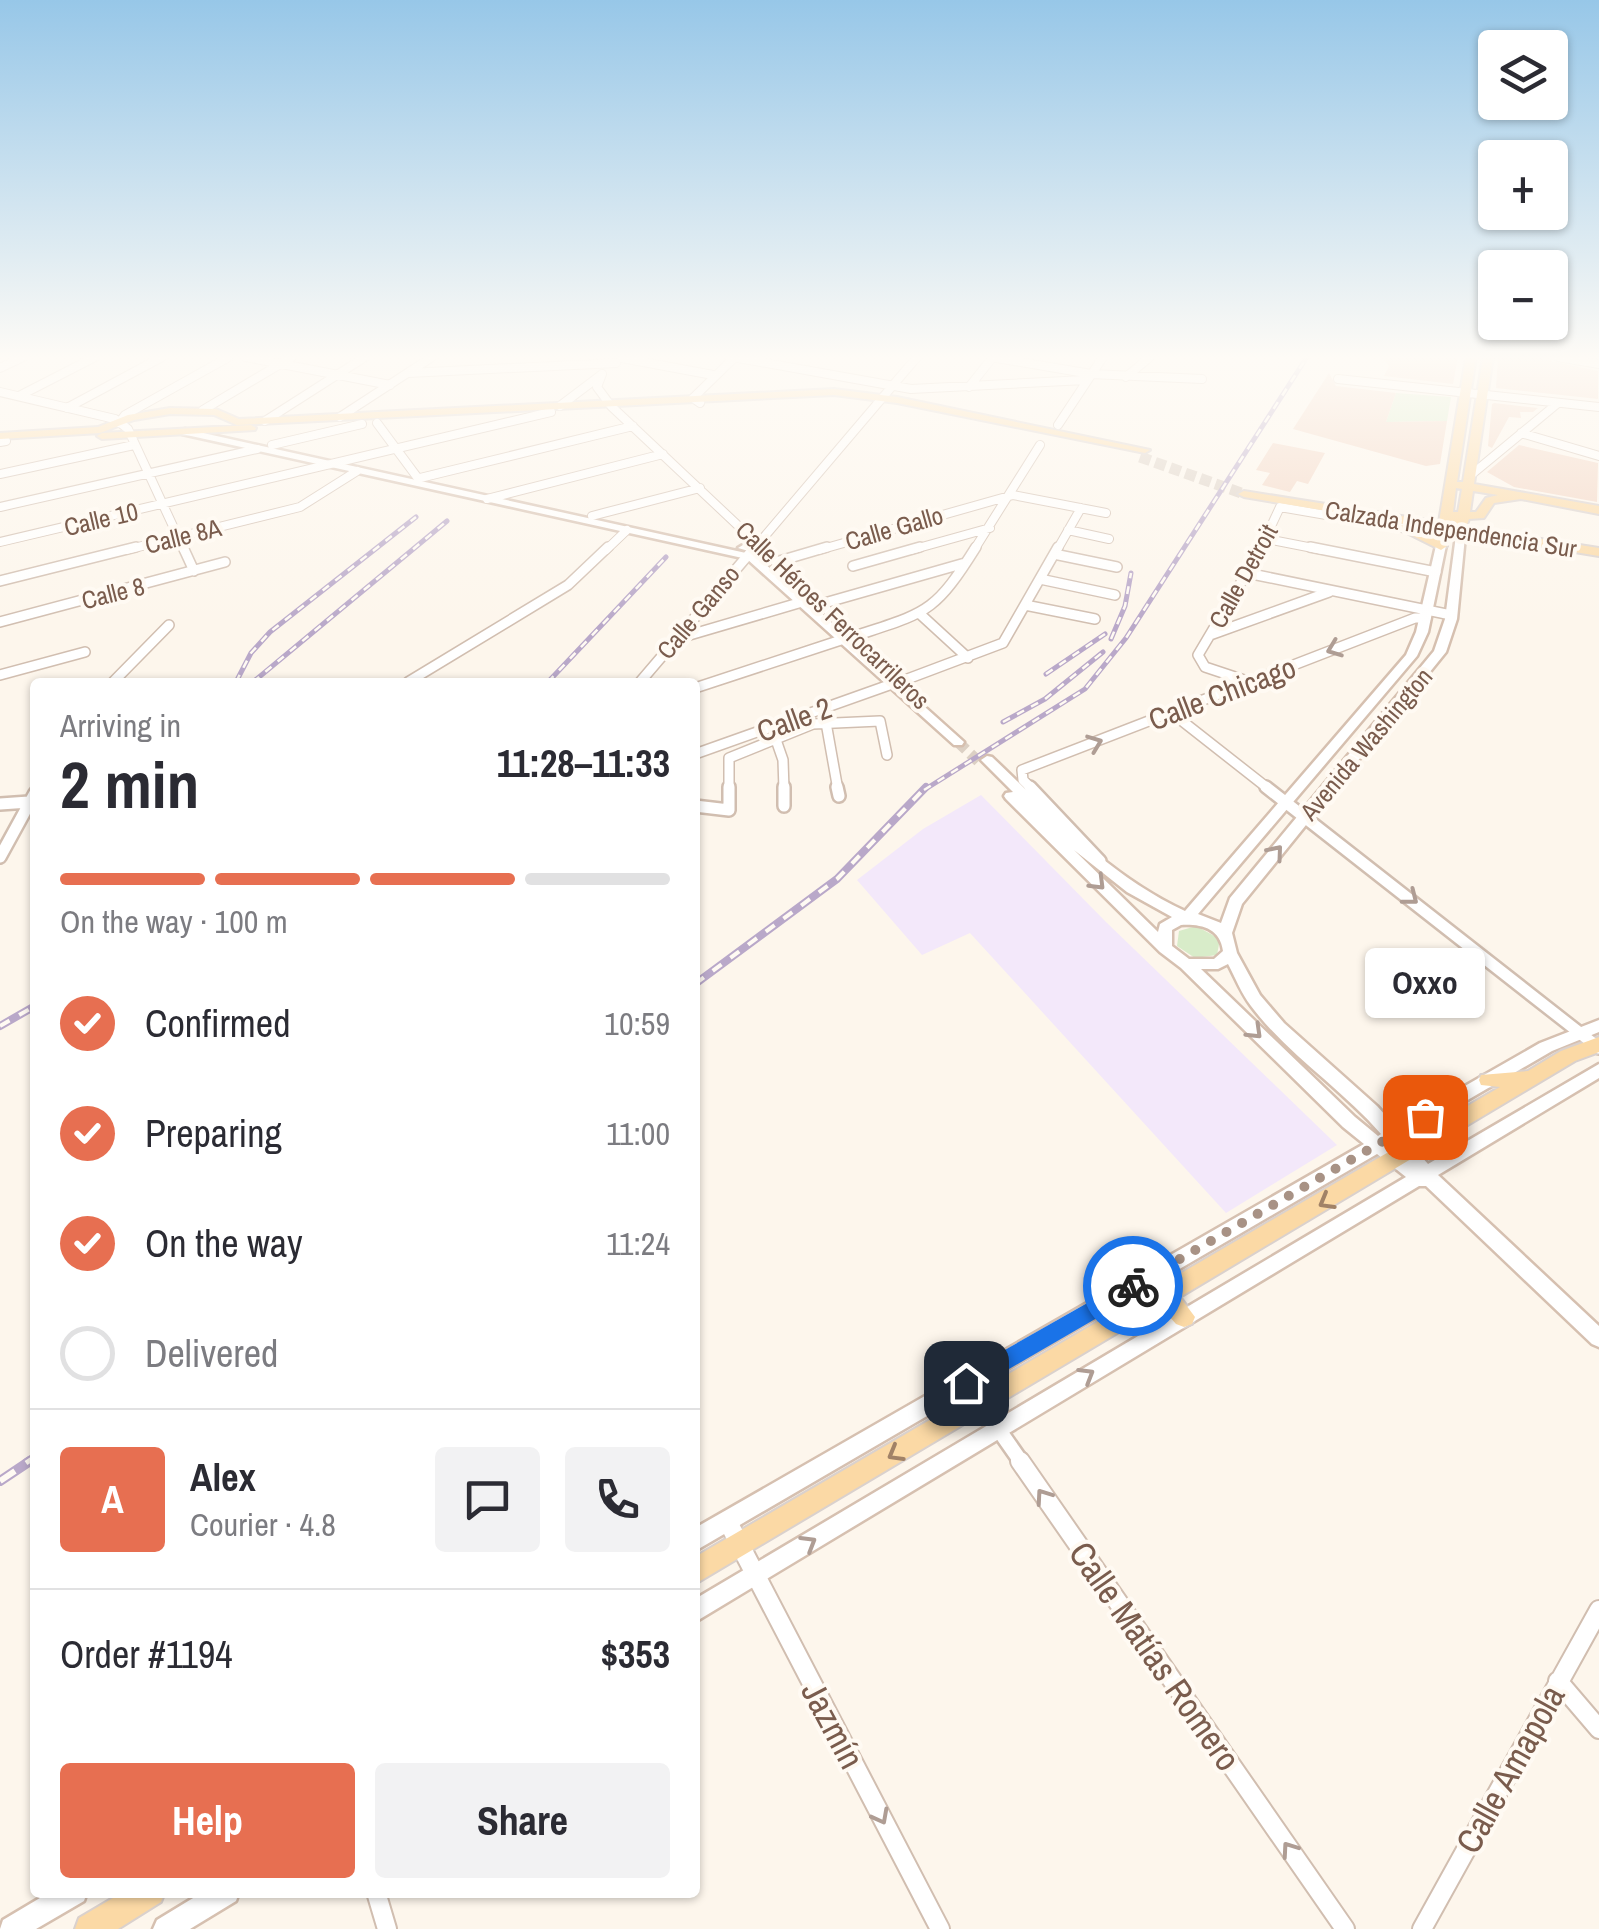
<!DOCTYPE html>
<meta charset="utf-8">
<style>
body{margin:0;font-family:"Archivo Narrow",sans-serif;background:#f2f2f3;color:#2b2b33;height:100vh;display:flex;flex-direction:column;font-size:38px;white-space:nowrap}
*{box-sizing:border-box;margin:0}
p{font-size:32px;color:#7c7c81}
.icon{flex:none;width:55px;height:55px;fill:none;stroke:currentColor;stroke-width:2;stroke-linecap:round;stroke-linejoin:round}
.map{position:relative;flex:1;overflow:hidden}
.details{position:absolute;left:30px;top:678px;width:670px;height:1220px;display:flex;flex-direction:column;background:#fff;border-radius:10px;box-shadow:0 2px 8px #0004}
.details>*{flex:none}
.buttons{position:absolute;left:1478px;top:30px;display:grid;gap:20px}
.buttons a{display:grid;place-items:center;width:90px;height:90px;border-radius:10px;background:#fff;box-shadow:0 2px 8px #0004;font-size:50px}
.pin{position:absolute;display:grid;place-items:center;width:85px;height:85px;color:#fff;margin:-42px;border-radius:20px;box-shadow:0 5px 15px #0006}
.courier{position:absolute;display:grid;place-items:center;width:100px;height:100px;margin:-50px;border:8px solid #1a73e8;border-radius:50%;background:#fff;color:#222;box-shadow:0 2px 12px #0007}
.bubble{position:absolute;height:70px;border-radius:10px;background:#fff;box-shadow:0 2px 8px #0004;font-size:32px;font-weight:700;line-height:70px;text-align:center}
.headline em{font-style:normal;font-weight:700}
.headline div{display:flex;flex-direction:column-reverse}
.headline{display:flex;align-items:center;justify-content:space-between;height:170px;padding:0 30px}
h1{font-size:65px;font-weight:700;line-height:75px}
.bar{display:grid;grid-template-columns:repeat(4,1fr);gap:15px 10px;align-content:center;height:120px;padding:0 30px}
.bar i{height:12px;border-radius:8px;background:#e1e1e2}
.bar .selected{background:#e76f51}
.bar p{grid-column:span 4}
.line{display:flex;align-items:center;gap:25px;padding:0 30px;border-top:2px solid #e1e1e2}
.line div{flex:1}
.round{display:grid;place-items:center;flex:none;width:105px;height:105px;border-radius:10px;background:#f2f2f3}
ol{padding:0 30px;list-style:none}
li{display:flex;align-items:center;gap:30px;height:110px}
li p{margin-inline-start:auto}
li .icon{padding:10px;border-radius:50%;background:#e76f51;color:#fff;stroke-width:4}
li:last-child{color:#7c7c81}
li i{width:55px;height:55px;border:5px solid #e1e1e2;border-radius:50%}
.action{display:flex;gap:20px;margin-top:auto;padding:20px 30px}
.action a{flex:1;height:115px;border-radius:10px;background:#e76f51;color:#fff;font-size:40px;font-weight:700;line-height:115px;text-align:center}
.action a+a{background:#f2f2f3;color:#2b2b33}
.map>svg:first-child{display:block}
</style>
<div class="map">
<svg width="1599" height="1929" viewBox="0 0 1599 1929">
<rect width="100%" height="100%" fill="#fdf6ec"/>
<!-- education -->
<path fill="#f3e8fa" d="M 981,795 L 1106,922 L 1337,1145 L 1226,1213 L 970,933 L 922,955 L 857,880 L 923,829 Z"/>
<!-- green -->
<path fill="#d8ecc9" d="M 1396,393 L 1451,397 L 1447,421 L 1386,422 Z
M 1196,926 L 1220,939 L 1217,955 L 1195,958 L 1177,946 L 1179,931 Z"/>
<!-- building -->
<path fill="#f3d5c3" d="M 1382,357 L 1458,357 L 1453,384 L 1384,376 L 1389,366 Z
M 1498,357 L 1532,357 L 1598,371 L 1598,399 L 1496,388 Z
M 1329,373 L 1336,386 L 1396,393 L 1386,422 L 1447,421 L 1440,464 L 1426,466 L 1293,429 Z
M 1492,404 L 1494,403 L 1538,408 L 1533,412 L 1520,412 L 1521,418 L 1509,417 L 1492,448 L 1488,446 Z
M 1273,443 L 1325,453 L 1308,484 L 1297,481 L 1290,492 L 1262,485 L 1270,473 L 1256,470 Z
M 1519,445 L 1598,463 L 1597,502 L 1514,487 L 1487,472 Z
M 1415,1087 L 1431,1101 L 1407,1115 L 1391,1101 Z"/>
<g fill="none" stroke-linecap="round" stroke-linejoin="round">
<!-- secondary-tunnel -->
<path stroke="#dcd0c4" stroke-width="11" stroke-dasharray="11 6" stroke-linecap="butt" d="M 958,742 L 981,764"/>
<!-- primary-tunnel -->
<path stroke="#dcd0c4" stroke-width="11" stroke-dasharray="11 5" stroke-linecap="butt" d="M 1140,457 L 1244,494"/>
<!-- minor-far4 casing -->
<g stroke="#d1beb0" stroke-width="10">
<path id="minor-far4" d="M 246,357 L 390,385
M 733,357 L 911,389 L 1085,380
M 991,357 L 1091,374 L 1202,379
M 1558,357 L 1599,364
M 622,358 L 713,375
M 0,368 L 23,357
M 408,373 L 616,363
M 602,374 L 597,387 L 611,406 L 764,550
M 1126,377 L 1150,357
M 1338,379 L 1599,407
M 969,387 L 993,357
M 0,392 L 115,419 L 128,429 L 184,550
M 19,396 L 95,357
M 700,403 L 693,398 L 735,357
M 560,406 L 601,375
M 67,408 L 162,357
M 203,410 L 292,357
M 340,417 L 432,357
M 265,421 L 365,357
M 119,423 L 125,415 L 229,357
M 377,423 L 417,477
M 1058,425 L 1103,357
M 1521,433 L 1599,456
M 0,442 L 6,441
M 272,445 L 362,424
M 0,474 L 134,445
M 1471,475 L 1558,403
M 420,478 L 633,426
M 487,499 L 663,454
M 0,507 L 257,449
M 592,516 L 700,488
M 1068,530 L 1109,539
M 1267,539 L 1323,550
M 0,542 L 551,412
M 126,550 L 300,507 L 357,471
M 606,550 L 627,530
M 753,550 L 917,357
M 819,550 L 1013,495 L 1106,513
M 911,550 L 990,528
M 974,550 L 1040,445
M 1057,550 L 1081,508
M 1260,550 L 1280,507 L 1413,530"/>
</g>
<!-- minor-far3 casing -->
<g stroke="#d1beb0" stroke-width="12">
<path id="minor-far3" d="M 183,547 L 194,571
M 761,547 L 767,553
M 1310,547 L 1436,572
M 1054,554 L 1117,567
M 776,562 L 827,547
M 853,566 L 920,547
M 1247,573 L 1451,615
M 1040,579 L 1115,595
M 0,581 L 136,547
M 821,604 L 965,563
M 1025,605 L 1095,619
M 920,614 L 968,658
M 0,622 L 225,562
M 1210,635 L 1329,592
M 855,636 C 927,612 934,614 976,547
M 676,639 L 802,602
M 0,675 L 85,652
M 902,681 L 1003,643 L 1058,547
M 113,682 L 169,625
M 408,682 L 568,585 L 608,547
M 640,682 L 755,547
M 1250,682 L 1205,667 L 1198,655 L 1262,547
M 695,688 L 841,640
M 1172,713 L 1270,790
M 825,717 L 838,790
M 775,737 L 783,760 L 784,790
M 695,754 L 892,684
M 729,790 L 729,758 L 813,724 L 880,721 L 887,755
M 1033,790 L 1023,780 L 1022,770 L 1415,618 L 1426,618"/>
</g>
<!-- minor-far2 casing -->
<g stroke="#d1beb0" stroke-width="16">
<path id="minor-far2" d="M 784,787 L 784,806
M 837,787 L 839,796
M 1030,787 L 1100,861
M 1266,787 L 1599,1048
M 0,804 L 29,802
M 695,806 L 729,810 L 729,787
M 0,857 L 35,793"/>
</g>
<!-- minor-far1 casing -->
<g stroke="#d1beb0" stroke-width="19">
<path id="minor-far1" d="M 966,1383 L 1022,1463"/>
</g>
<!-- minor casing -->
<g stroke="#d1beb0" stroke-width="22">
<path id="minor" d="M 1020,1461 L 1345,1929
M 728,1522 L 940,1929
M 1558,1681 L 1599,1729
M 376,1892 L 387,1929
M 1422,1929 L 1599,1610"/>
</g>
<!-- secondary casing -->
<g stroke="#d6c0b0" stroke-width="5">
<path id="secondary" d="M 185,429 L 755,555 L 873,659 L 763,555 L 738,548 L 743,545 L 771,551 L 888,662 L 886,664 L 878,665 L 964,742 L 962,745 L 954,745 L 747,559 L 182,434 L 180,432 Z
M 1441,524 L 1450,526 L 1428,632 L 1417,656 L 1198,914 L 1221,923 L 1230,898 L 1434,651 L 1445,619 L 1457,528 L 1466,526 L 1457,619 L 1446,652 L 1242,904 L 1232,933 L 1237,953 L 1260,995 L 1284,1023 L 1377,1106 L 1395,1126 L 1540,1043 L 1599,1020 L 1599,1032 L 1552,1051 L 1404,1137 L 1428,1164 L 1599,1064 L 1599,1078 L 1438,1175 L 1599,1326 L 1599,1347 L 1592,1344 L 1426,1186 L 1419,1186 L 695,1622 L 695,1599 L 1406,1177 L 1377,1154 L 695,1551 L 695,1528 L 1364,1144 L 1343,1127 L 1181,968 L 1160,952 L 1006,799 L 1004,796 L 1006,793 L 1013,792 L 981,760 L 987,756 L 992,757 C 1052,814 1109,876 1185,911 L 1406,655 L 1416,632 ZM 1074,850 L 1127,892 L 1172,917 L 1160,924 L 1158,932 ZM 1181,925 C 1201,924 1220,928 1223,951 L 1214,959 L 1189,959 L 1172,946 L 1172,930 ZM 1228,964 C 1235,977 1241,993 1251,1006 C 1287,1054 1341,1088 1381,1134 L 1378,1136 L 1355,1117 L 1201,969 L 1218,969 Z
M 50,1892 L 87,1892 L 84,1901 L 36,1929 L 0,1929 L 3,1920 Z
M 203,1892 L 239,1892 L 236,1901 L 190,1929 L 153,1929 L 157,1920 Z"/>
</g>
<!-- primary casing -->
<g stroke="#dad1cd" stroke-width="4">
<path id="primary" d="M 1466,357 L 1476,357 L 1457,482 L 1463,482 L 1483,357 L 1493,357 L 1474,484 L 1599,506 L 1599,514 L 1521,499 L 1494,503 L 1484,518 L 1469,519 L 1466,527 L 1599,548 L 1599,556 L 1409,525 L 1445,543 L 1447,546 L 1441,550 L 1401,530 L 1399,527 L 1404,524 L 1244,497 L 1238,494 L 1244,491 L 1439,522 ZM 1456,488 L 1462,489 L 1458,512 L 1453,512 ZM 1473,491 L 1498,495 L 1486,498 L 1476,512 L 1470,512 Z
M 834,389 L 897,397 L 1150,450 L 1145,453 L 897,403 L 834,395 L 237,425 L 214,415 L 170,414 L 134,420 L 100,433 L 0,439 L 0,433 L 98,427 L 128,415 L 170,408 L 216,409 L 239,419 Z
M 251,425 L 256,428 L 255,430 L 102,439 L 97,436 L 102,433 Z
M 1599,1037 L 1599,1052 L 1575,1061 L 1180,1297 L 1195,1317 L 1192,1324 L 1184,1327 L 1176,1324 L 1161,1307 L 695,1584 L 695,1557 L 1500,1087 L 1481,1085 L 1479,1080 L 1481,1075 L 1528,1071 L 1561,1051 Z
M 123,1892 L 165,1892 L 161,1902 L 118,1929 L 75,1929 L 79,1918 Z"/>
</g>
<!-- minor-far4 -->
<use href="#minor-far4" stroke="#fff" stroke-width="8"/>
<!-- minor-far3 -->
<use href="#minor-far3" stroke="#fff" stroke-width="9"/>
<!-- minor-far2 -->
<use href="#minor-far2" stroke="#fff" stroke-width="11"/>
<!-- minor-far1 -->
<use href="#minor-far1" stroke="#fff" stroke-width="14"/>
<!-- minor -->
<use href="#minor" stroke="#fff" stroke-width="18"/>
<!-- secondary -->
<use href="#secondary" fill="#fff" fill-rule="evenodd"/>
<!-- primary -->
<use href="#primary" fill="#fbd9a5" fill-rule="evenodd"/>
<!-- rail-far3 casing -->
<g stroke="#b9a8c9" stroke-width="5">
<path id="rail-far3" d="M 1111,639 L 1125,606 L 1131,573
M 1046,674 L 1105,634
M 236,682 L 251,653 L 270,632 L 416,517
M 253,682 L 447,521
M 548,682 L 666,557
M 1003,722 L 1045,699 L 1103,652
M 924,790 L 1085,689 L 1126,638 L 1307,357"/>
</g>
<!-- rail-far2 casing -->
<g stroke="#b9a8c9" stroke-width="8">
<path id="rail-far2" d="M 695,984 L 837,879 L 926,787
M 0,1026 L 35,1006"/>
</g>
<!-- rail-far1 casing -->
<g stroke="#b9a8c9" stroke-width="9">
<path id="rail-far1" d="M 26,1463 L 35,1457"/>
</g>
<!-- rail casing -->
<g stroke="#b9a8c9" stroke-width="10">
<path id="rail" d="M 0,1481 L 30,1461"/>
</g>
<!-- rail-far3 -->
<use href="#rail-far3" stroke="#fffaf3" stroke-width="2.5" stroke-dasharray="8" stroke-linecap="butt"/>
<!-- rail-far2 -->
<use href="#rail-far2" stroke="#fffaf3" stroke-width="4" stroke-dasharray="11" stroke-linecap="butt"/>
<!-- rail-far1 -->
<use href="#rail-far1" stroke="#fffaf3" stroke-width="5" stroke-dasharray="14" stroke-linecap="butt"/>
<!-- rail -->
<use href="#rail" stroke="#fffaf3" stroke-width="6" stroke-dasharray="18" stroke-linecap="butt"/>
</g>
<!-- one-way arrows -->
<defs><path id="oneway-chevron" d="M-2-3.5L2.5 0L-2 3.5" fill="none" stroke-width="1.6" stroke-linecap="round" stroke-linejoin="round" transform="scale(2.5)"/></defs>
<g stroke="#af9d94">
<use href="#oneway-chevron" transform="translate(1334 649) rotate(159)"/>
<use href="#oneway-chevron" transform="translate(1095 743) rotate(-21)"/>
<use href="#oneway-chevron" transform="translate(1276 852) rotate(-50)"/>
<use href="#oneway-chevron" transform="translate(1098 883) rotate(45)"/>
<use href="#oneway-chevron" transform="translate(1411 898) rotate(38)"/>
<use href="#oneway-chevron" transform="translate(1255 1032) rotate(44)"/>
<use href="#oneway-chevron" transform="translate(1087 1375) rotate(-31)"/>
<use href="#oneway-chevron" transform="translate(1043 1496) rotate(-125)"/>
<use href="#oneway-chevron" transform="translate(809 1543) rotate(-31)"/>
<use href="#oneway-chevron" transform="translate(881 1817) rotate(62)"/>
<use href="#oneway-chevron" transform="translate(1289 1849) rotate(-125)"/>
</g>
<g stroke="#a18267">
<use href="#oneway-chevron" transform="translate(1326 1202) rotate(150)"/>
<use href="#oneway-chevron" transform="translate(895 1454) rotate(150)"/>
</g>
<!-- sky -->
<linearGradient id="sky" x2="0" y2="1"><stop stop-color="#97c7e8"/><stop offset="0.57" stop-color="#fefbf6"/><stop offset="1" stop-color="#fefbf6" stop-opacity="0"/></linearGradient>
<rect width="1599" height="627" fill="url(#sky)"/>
<!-- route -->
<path fill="#1a73e8" d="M 1133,1277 L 1140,1280 L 1140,1293 L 973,1390 L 959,1390 L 959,1376 Z"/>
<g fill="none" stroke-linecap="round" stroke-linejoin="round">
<!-- done -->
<path stroke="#a89285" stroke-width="10" stroke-dasharray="0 18" d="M 1133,1286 L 1425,1117"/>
</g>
<g text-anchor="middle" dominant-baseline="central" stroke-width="8" stroke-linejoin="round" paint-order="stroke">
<!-- far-street labels -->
<g font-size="25" fill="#7a5c4d" stroke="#fffaf3">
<text transform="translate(101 519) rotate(-13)">Calle 10</text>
<text transform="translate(894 528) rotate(-16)">Calle Gallo</text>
<text transform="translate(1451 529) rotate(9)">Calzada Independencia Sur</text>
<text transform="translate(183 536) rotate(-14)">Calle 8A</text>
<text transform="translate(1243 576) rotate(-61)">Calle Detroit</text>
<text transform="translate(113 593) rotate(-14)">Calle 8</text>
<text transform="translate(698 612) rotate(-50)">Calle Ganso</text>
<text transform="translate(833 615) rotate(44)">Calle Héroes Ferrocarrileros</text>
<text transform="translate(1366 744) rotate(-50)">Avenida Washington</text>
</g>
<!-- street labels -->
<g font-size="30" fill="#7a5c4d" stroke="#fffaf3">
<text transform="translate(1222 693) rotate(-21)">Calle Chicago</text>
<text transform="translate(794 719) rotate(-20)">Calle 2</text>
</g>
<!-- near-street labels -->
<g font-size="35" fill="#7a5c4d" stroke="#fffaf3">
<text transform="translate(1155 1656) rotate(55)">Calle Matías Romero</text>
<text transform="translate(833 1725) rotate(62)">Jazmín</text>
<text transform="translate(1510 1769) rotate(-61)">Calle Amapola</text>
</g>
</g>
</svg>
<div class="buttons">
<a><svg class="icon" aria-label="layers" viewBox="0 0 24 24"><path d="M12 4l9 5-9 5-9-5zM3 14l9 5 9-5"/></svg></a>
<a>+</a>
<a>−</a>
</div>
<div class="pin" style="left:1425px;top:1117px;background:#ea580c"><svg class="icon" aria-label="bag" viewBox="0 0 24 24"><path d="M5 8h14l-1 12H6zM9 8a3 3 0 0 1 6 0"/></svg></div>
<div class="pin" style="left:966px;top:1383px;background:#1f2937"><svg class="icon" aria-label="home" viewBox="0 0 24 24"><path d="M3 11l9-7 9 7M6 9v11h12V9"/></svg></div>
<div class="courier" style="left:1133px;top:1286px"><svg class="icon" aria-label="bike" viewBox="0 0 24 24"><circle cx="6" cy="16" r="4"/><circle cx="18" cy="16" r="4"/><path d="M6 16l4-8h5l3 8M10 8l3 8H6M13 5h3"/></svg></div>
<div class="bubble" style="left:1365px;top:948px;width:120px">Oxxo</div>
<section class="details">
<div class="headline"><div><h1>2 min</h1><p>Arriving in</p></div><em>11:28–11:33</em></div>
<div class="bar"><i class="selected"></i><i class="selected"></i><i class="selected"></i><i></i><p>On the way · 100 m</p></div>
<ol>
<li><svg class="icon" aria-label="check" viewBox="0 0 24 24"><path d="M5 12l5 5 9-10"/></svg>Confirmed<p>10:59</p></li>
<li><svg class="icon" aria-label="check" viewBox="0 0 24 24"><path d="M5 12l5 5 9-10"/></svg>Preparing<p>11:00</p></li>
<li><svg class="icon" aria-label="check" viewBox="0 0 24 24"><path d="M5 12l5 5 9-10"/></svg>On the way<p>11:24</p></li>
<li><i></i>Delivered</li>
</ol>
<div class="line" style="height:180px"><b class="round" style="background:#e76f51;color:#fff">A</b><div><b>Alex</b><p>Courier · 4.8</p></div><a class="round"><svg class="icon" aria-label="chat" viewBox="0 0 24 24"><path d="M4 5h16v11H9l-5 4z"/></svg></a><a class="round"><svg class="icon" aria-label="phone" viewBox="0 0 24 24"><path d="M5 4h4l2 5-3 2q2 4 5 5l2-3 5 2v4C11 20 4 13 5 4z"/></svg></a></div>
<div class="line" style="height:130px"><div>Order #1194</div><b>$353</b></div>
<div class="action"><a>Help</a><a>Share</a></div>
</section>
</div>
